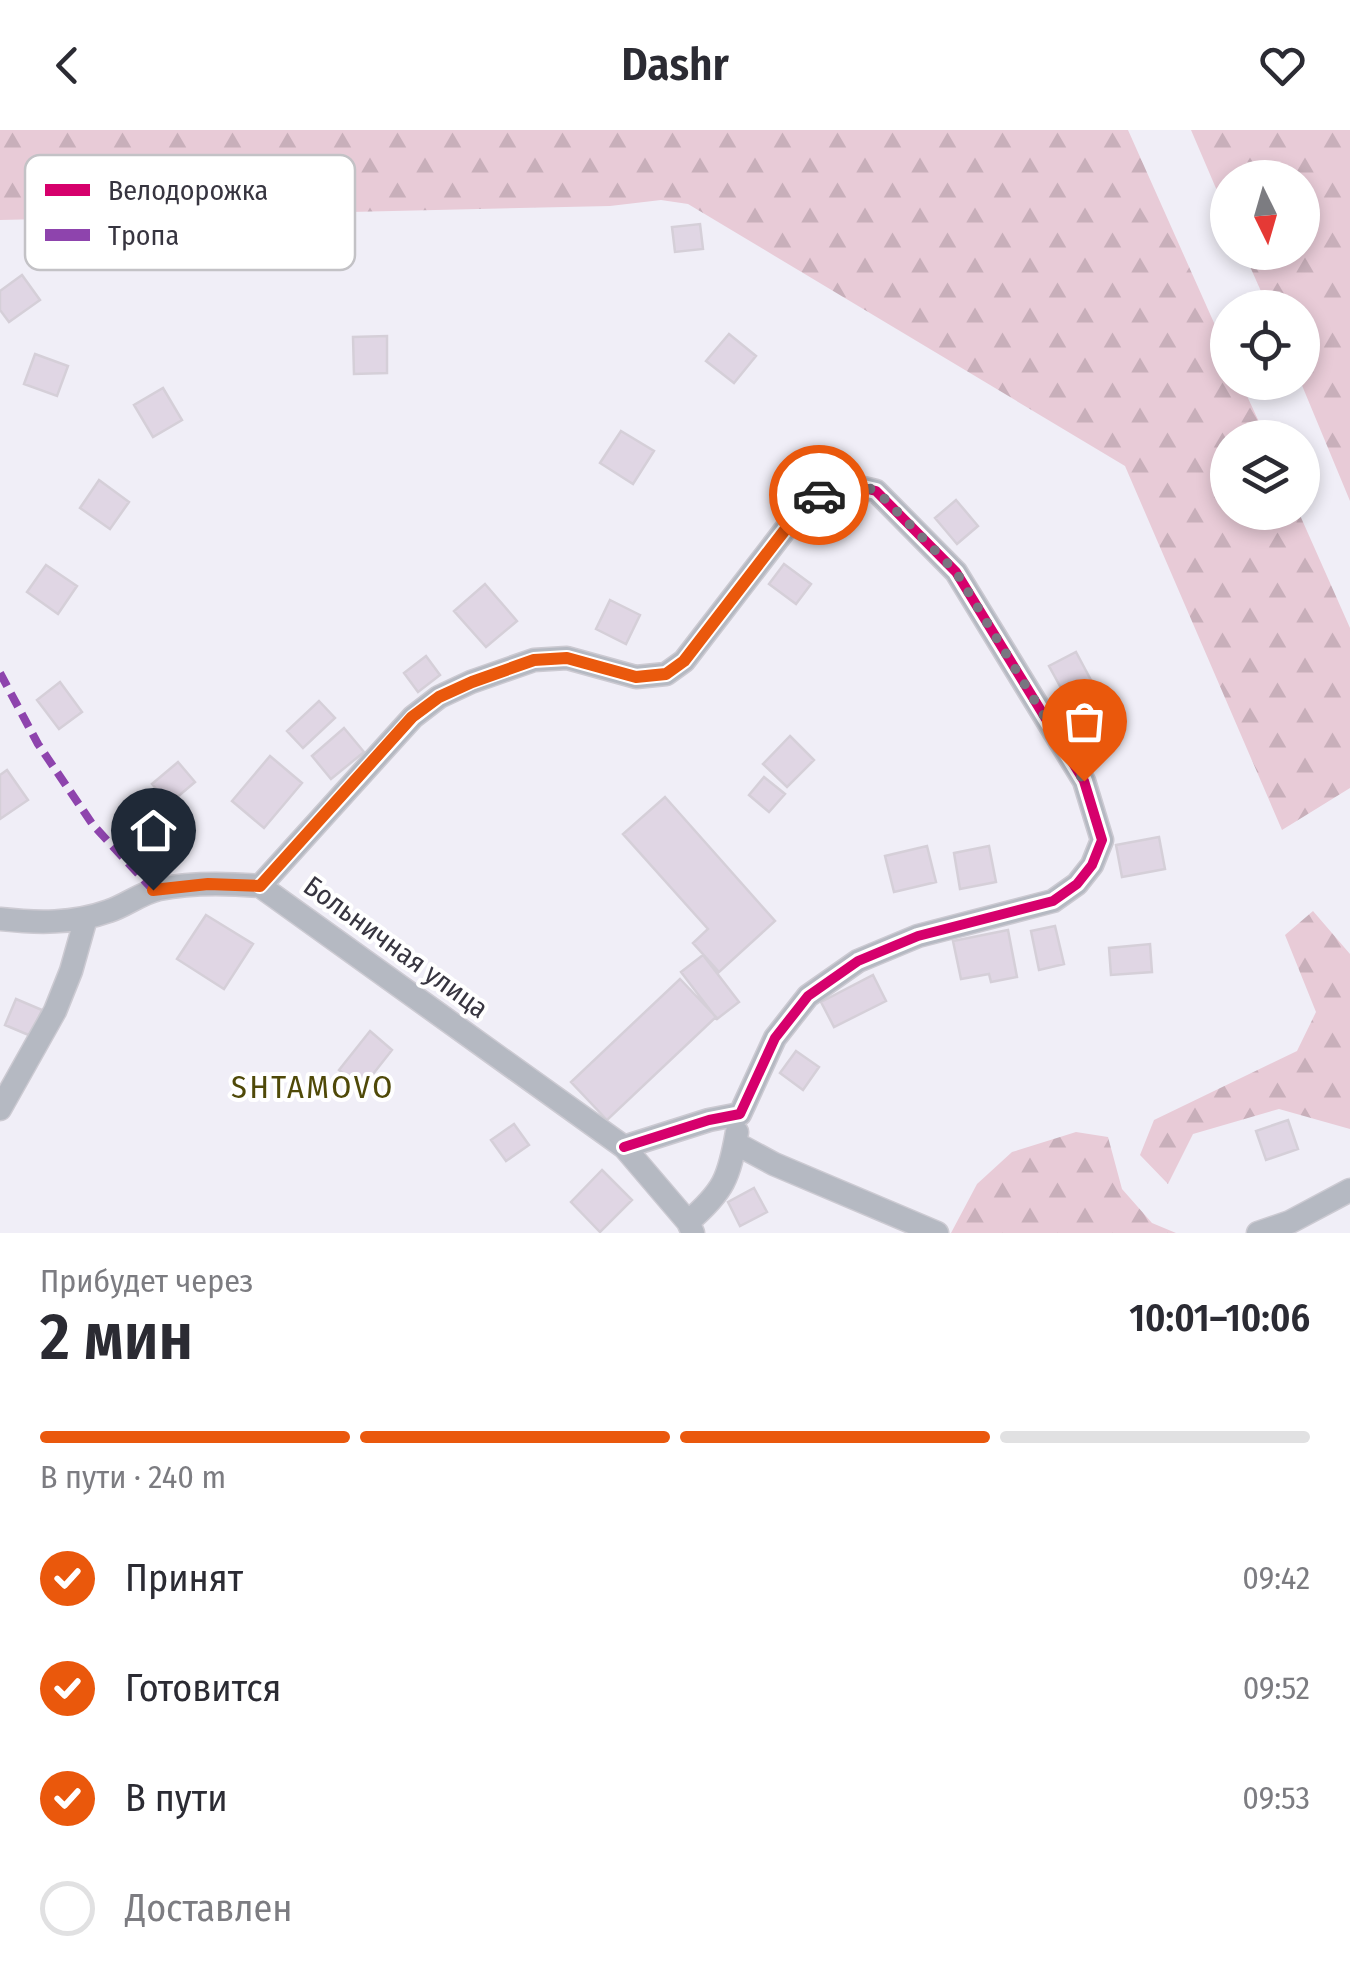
<!DOCTYPE html>
<html lang="ru">
<meta charset="utf-8">
<style>
body{margin:0;font-family:"Fira Sans Condensed",sans-serif;background:#f2f2f3;color:#2b2b33;height:100vh;display:flex;flex-direction:column;font-size:38px;white-space:nowrap}
*{box-sizing:border-box;margin:0}
p{font-size:32px;color:#7c7c81}
.icon{flex:none;width:55px;height:55px;fill:none;stroke:currentColor;stroke-width:2;stroke-linecap:round;stroke-linejoin:round}
.map{position:relative;height:1103px;overflow:hidden}
.drawer{display:flex;flex-direction:column;background:#fff;flex:1}
.drawer>*{flex:none}
.needle{width:65px;rotate:175deg}
.tools{position:absolute;left:1210px;top:30px;display:grid;gap:20px}
.tools a{display:grid;place-items:center;width:110px;height:110px;border-radius:50%;background:#fff;box-shadow:0 5px 15px #0003;font-size:50px}
.pin{position:absolute;display:grid;place-items:center;width:85px;height:85px;color:#fff;margin:-102px -42px;border-radius:50% 50% 50% 0;rotate:-45deg;box-shadow:0 0 10px #0007}
.pin .icon{rotate:45deg}
.courier{position:absolute;display:grid;place-items:center;width:100px;height:100px;margin:-50px;border:8px solid #ea580c;border-radius:50%;background:#fff;color:#222;box-shadow:0 2px 12px #0007}
.headline em{font-style:normal;font-weight:600}
.headline div{display:flex;flex-direction:column-reverse}
.headline{display:flex;align-items:center;justify-content:space-between;height:170px;padding:0 40px}
h1{font-size:65px;font-weight:600;line-height:75px}
.bar{display:grid;grid-template-columns:repeat(4,1fr);gap:15px 10px;align-content:center;height:120px;padding:0 40px}
.bar i{height:12px;border-radius:8px;background:#e1e1e2}
.bar .current{background:#ea580c}
.bar p{grid-column:span 4}
ol{padding:0 40px;list-style:none}
li{display:flex;align-items:center;gap:30px;height:110px}
li p{margin-inline-start:auto}
li .icon{padding:10px;border-radius:50%;background:#ea580c;color:#fff;stroke-width:4}
li:last-child{color:#7c7c81}
li i{width:55px;height:55px;border:5px solid #e1e1e2;border-radius:50%}
header{display:flex;justify-content:space-between;align-items:center;height:130px;padding:0 40px;background:#fff;font-size:45px;font-weight:600}
.map>svg:first-child{display:block}
</style>
<header><svg class="icon" aria-label="back" viewBox="0 0 24 24"><path d="M15 5l-7 7 7 7"/></svg>Dashr<svg class="icon" aria-label="heart" viewBox="0 0 24 24"><path d="M12 20l-8-8c-3-5 5-10 8-4 3-6 11-1 8 4z"/></svg></header>
<div class="map">
<svg width="1350" height="1103" viewBox="0 0 1350 1103">
<defs>
<pattern id="forest-firs" width="22" height="20" patternUnits="userSpaceOnUse" patternTransform="scale(2.5)"><rect width="22" height="20" fill="#e8cbd7"/><path d="M5 1l3.5 6h-7zM16 11l3.5 6h-7z" fill="#c8afba"/></pattern>
</defs>
<rect width="100%" height="100%" fill="#f0eef7"/>
<!-- forest -->
<path fill="url(#forest-firs)" d="M 0,0 L 1128,0 L 1227,222 L 1228,252 L 1241,253 L 1266,307 L 1228,308 L 1228,382 L 1299,383 L 1350,498 L 1350,658 L 1282,700 L 1125,336 L 688,74 L 661,70 L 610,76 L 0,90 Z
M 1191,0 L 1350,0 L 1350,371 L 1301,253 L 1302,252 L 1302,178 L 1268,177 L 1244,123 L 1302,122 L 1302,48 L 1228,48 L 1227,84 Z
M 1313,781 L 1350,824 L 1350,999 L 1279,979 L 1193,1004 L 1168,1054 L 1140,1025 L 1154,990 L 1297,921 L 1316,882 L 1285,805 Z
M 1076,1002 L 1108,1007 L 1122,1059 L 1152,1093 L 1176,1103 L 951,1103 L 977,1054 L 1012,1022 Z"/>
<!-- building -->
<path fill="#e0d6e4" stroke="#d5cfd8" stroke-width="2.5" d="M 700,94 L 703,119 L 675,122 L 672,97 Z
M 22,145 L 40,170 L 9,192 L 0,180 L 0,161 Z
M 729,204 L 756,226 L 734,253 L 706,231 Z
M 387,206 L 387,243 L 354,244 L 353,207 Z
M 35,224 L 68,236 L 57,266 L 24,254 Z
M 163,258 L 182,290 L 153,307 L 134,275 Z
M 621,301 L 654,321 L 633,354 L 600,333 Z
M 99,350 L 129,372 L 110,399 L 80,378 Z
M 956,370 L 978,396 L 957,414 L 935,388 Z
M 784,434 L 811,454 L 796,474 L 769,454 Z
M 46,435 L 77,456 L 58,484 L 27,462 Z
M 485,454 L 517,491 L 486,517 L 454,481 Z
M 610,470 L 640,485 L 626,514 L 596,499 Z
M 1076,522 L 1093,554 L 1066,567 L 1049,536 Z
M 426,526 L 440,545 L 418,562 L 404,543 Z
M 60,552 L 82,582 L 59,599 L 37,570 Z
M 319,571 L 335,588 L 303,618 L 287,601 Z
M 344,598 L 364,622 L 331,649 L 312,626 Z
M 790,606 L 814,630 L 787,657 L 763,634 Z
M 270,626 L 302,653 L 264,698 L 232,671 Z
M 178,632 L 195,652 L 169,674 L 152,654 Z
M 7,640 L 28,670 L 0,689 L 0,645 Z
M 764,647 L 785,664 L 769,682 L 749,665 Z
M 665,667 L 775,791 L 719,842 L 693,813 L 708,799 L 623,704 Z
M 1159,707 L 1165,739 L 1122,747 L 1116,715 Z
M 927,716 L 936,752 L 894,762 L 885,726 Z
M 989,716 L 996,752 L 960,759 L 954,723 Z
M 206,785 L 253,814 L 224,859 L 177,829 Z
M 1055,796 L 1064,834 L 1039,840 L 1031,801 Z
M 1008,800 L 1017,847 L 991,852 L 989,844 L 961,849 L 953,811 Z
M 1150,814 L 1152,842 L 1111,845 L 1109,818 Z
M 703,825 L 739,872 L 717,889 L 681,842 Z
M 873,845 L 886,871 L 834,897 L 821,872 Z
M 680,849 L 716,887 L 607,990 L 571,952 Z
M 16,869 L 42,880 L 31,906 L 5,895 Z
M 370,901 L 392,920 L 362,958 L 339,940 Z
M 796,921 L 819,937 L 803,960 L 780,943 Z
M 1288,990 L 1298,1019 L 1266,1030 L 1256,1001 Z
M 514,994 L 529,1015 L 506,1031 L 491,1010 Z
M 602,1040 L 632,1070 L 600,1102 L 571,1072 Z
M 754,1058 L 767,1082 L 740,1096 L 728,1072 Z"/>
<g fill="none" stroke-linecap="round" stroke-linejoin="round">
<!-- minor casing -->
<g stroke="#cccad2" stroke-width="25">
<path id="minor" d="M 260,756 L 413,587 L 439,567 L 471,552 L 534,530 L 567,528 L 636,547 L 666,544 L 684,531 L 808,370 L 846,354 L 876,361 L 956,442 L 1084,651 L 1102,710 L 1092,735 L 1077,754 L 1053,771 L 918,806 L 858,831 L 808,866 L 775,908 L 740,984 L 709,990 L 624,1017
M 0,789 C 37,793 73,794 109,781 C 125,776 141,763 159,759 C 193,752 226,753 260,756 L 624,1017 L 688,1092 L 693,1103
M 0,979 L 55,881 L 71,841 L 86,788
M 735,1013 L 774,1034 L 937,1103
M 688,1092 C 724,1061 729,1048 737,1002
M 1258,1103 L 1290,1092 L 1350,1060"/>
</g>
<!-- minor -->
<use href="#minor" stroke="#b5b9c2" stroke-width="22"/>
<!-- quiet -->
<path stroke="#8e44ad" stroke-width="8" stroke-dasharray="15 8" stroke-linecap="butt" d="M 0,543 L 38,614 L 93,695 L 153,760"/>
<!-- cycleway casing -->
<g stroke="#fff" stroke-width="16">
<path id="cycleway" d="M 260,756 L 413,587 L 439,567 L 471,552 L 534,530 L 567,528 L 636,547 L 666,544 L 684,531 L 808,370 L 846,354 L 876,361 L 956,442 L 1084,651 L 1102,710 L 1092,735 L 1077,754 L 1053,771 L 918,806 L 858,831 L 808,866 L 775,908 L 740,984 L 709,990 L 624,1017"/>
</g>
<!-- cycleway -->
<use href="#cycleway" stroke="#d6006c" stroke-width="10"/>
</g>
<g fill="none" stroke-linecap="round" stroke-linejoin="round">
<!-- done -->
<path stroke="#787680" stroke-width="10" stroke-dasharray="0 18" d="M 819,365 L 846,354 L 876,360 L 956,442 L 1084,651"/>
<!-- route -->
<path stroke="#ea580c" stroke-width="12" d="M 153,760 L 208,754 L 260,756 L 412,587 L 439,567 L 472,552 L 534,530 L 567,528 L 636,547 L 666,544 L 684,531 L 808,370 L 819,365"/>
</g>
<g text-anchor="middle" dominant-baseline="central" stroke-width="8" stroke-linejoin="round" paint-order="stroke">
<!-- street labels -->
<g font-size="28" fill="#373540" stroke="#fff">
<text transform="translate(396 817) rotate(36)">Больничная улица</text>
</g>
<!-- quarter labels -->
<g font-size="32" letter-spacing="2.5" fill="#4f4908" stroke="#fff">
<text x="313" y="957">SHTAMOVO</text>
</g>
</g>
<!-- legend -->
<rect x="25" y="25" width="330" height="115" rx="15" fill="#fff" stroke="#c3c2c6" stroke-width="2.5"/>
<rect x="45" y="54" width="45" height="12" fill="#d6006c"/>
<rect x="45" y="99" width="45" height="12" fill="#8e44ad"/>
<g font-size="28" fill="#373540">
<text x="108" y="70">Велодорожка</text>
<text x="108" y="115">Тропа</text>
</g>
</svg>
<div class="tools">
<a><svg class="needle" viewBox="-14 -14 28 28"><path d="M0-13l5 13h-10z" fill="#e53935"/><path d="M0 13l5-13h-10z" fill="#7c7c81"/></svg></a>
<a><svg class="icon" aria-label="locate" viewBox="0 0 24 24"><circle cx="12" cy="12" r="6"/><path d="M12 2v4M12 18v4M2 12h4M18 12h4"/></svg></a>
<a><svg class="icon" aria-label="layers" viewBox="0 0 24 24"><path d="M12 4l9 5-9 5-9-5zM3 14l9 5 9-5"/></svg></a>
</div>
<div class="pin" style="left:1084px;top:651px;background:#ea580c"><svg class="icon" aria-label="bag" viewBox="0 0 24 24"><path d="M5 8h14l-1 12H6zM9 8a3 3 0 0 1 6 0"/></svg></div>
<div class="pin" style="left:153px;top:760px;background:#1f2937"><svg class="icon" aria-label="home" viewBox="0 0 24 24"><path d="M3 11l9-7 9 7M6 9v11h12V9"/></svg></div>
<div class="courier" style="left:819px;top:365px"><svg class="icon" aria-label="car" viewBox="0 0 24 24"><path d="M5 17H2v-5l4-1 3-4h7l3 4 3 1v5h-3M9 17h6M6 11h13"/><circle cx="7" cy="17" r="2"/><circle cx="17" cy="17" r="2"/></svg></div>
</div>
<section class="drawer">
<div class="headline"><div><h1>2 мин</h1><p>Прибудет через</p></div><em>10:01–10:06</em></div>
<div class="bar"><i class="current"></i><i class="current"></i><i class="current"></i><i></i><p>В пути · 240 m</p></div>
<ol>
<li><svg class="icon" aria-label="check" viewBox="0 0 24 24"><path d="M5 12l5 5 9-10"/></svg>Принят<p>09:42</p></li>
<li><svg class="icon" aria-label="check" viewBox="0 0 24 24"><path d="M5 12l5 5 9-10"/></svg>Готовится<p>09:52</p></li>
<li><svg class="icon" aria-label="check" viewBox="0 0 24 24"><path d="M5 12l5 5 9-10"/></svg>В пути<p>09:53</p></li>
<li><i></i>Доставлен</li>
</ol>
</section>
